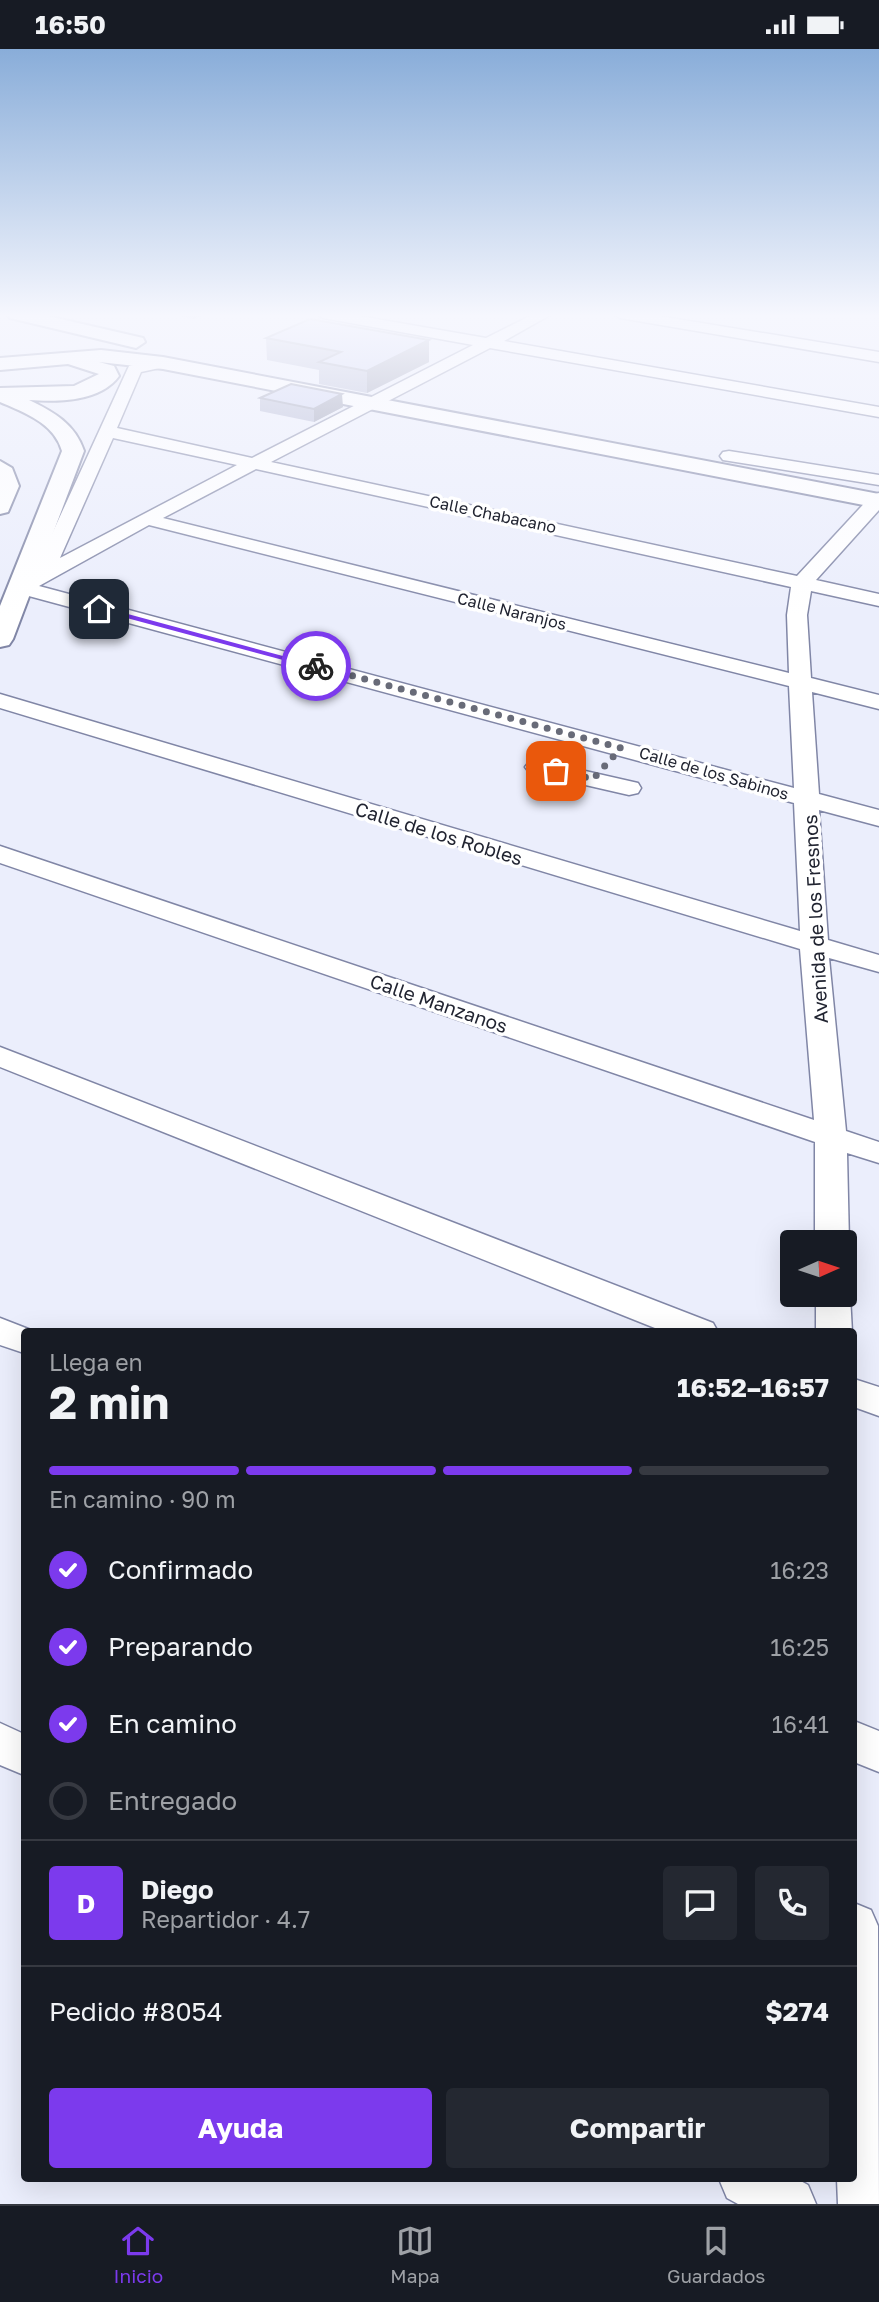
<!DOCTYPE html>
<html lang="es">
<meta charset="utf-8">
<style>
body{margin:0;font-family:"Golos Text",sans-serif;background:#242831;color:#f1f3f6;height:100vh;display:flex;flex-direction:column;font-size:26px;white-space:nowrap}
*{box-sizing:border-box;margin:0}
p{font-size:23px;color:#9ea1a6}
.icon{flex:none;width:38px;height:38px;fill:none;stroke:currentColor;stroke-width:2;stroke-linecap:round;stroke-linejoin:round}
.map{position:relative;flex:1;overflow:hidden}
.sheet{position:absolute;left:21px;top:1279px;width:836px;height:854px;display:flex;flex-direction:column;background:#171b24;border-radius:7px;box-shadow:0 7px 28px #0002}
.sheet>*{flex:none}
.needle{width:46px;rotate:87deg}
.buttons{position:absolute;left:780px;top:1181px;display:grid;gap:14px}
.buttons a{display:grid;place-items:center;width:77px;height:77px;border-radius:7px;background:#171b24;box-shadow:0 7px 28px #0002;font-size:35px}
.pin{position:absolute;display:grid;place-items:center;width:60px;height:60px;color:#fff;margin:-30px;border-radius:14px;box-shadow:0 4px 10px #0006}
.courier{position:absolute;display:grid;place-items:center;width:70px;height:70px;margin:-35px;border:5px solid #7c3aed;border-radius:50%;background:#fff;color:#222;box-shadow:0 2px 9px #0007}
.overview em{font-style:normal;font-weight:700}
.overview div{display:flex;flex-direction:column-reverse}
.overview{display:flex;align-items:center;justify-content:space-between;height:119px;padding:0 28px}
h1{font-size:46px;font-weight:700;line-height:52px}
.bar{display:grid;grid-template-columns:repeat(4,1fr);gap:10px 7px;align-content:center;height:84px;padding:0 28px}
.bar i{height:9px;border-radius:5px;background:#363941}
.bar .on{background:#7c3aed}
.bar p{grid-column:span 4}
.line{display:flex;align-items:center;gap:18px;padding:0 28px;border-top:2px solid #363941}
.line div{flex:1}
.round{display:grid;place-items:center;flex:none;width:74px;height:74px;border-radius:7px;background:#242831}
ol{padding:0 28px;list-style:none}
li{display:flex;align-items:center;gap:21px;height:77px}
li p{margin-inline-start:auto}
li .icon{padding:7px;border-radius:50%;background:#7c3aed;color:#fff;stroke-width:4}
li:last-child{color:#9ea1a6}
li i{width:38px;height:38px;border:4px solid #363941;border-radius:50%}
.button{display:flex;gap:14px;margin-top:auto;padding:14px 28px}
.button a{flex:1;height:80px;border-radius:7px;background:#7c3aed;color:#fff;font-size:28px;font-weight:700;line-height:80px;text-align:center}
.button a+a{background:#242831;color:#f1f3f6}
.status{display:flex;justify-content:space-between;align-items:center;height:49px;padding:0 35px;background:#171b24;direction:ltr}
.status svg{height:19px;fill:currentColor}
.dock{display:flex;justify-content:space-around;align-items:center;height:98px;border-top:2px solid #363941;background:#171b24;font-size:19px;color:#9ea1a6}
.dock a{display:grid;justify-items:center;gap:4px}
.dock .on{color:#7c3aed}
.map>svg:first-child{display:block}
</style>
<div class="status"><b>16:50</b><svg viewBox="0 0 49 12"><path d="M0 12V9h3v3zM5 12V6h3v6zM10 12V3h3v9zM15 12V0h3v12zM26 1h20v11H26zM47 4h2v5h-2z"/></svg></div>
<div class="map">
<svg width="879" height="2155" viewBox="0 0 879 2155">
<rect width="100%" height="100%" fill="#ebeefc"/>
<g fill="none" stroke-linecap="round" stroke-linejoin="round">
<!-- minor casing -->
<g stroke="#8086a6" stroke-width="3">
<path id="minor" d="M 316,265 L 348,265 L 486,289 L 534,265 L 552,265 L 504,292 L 879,358 L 879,368 L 490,299 L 271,413 L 797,527 L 872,446 L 879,444 L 879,461 L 816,531 L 879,545 L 879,557 L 811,542 L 807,566 L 811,629 L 879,646 L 879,660 L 812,643 L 819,745 L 879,761 L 879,777 L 819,761 L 828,891 L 879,906 L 879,923 L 829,909 L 846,1082 L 879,1093 L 879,1114 L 847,1104 L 849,1194 L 845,1200 L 845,1194 L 815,1194 L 815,1093 L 0,814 L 0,797 L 814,1071 L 800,900 L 0,659 L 0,645 L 800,882 L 794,754 L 14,543 L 11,539 L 34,524 L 129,317 L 163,309 L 171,314 L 169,317 L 141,323 L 117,379 L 252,409 L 473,296 L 323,269 ZM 113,389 L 237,416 L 60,509 ZM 256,420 L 791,538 L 787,566 L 789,624 L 163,469 ZM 149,476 L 789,637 L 794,739 L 39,537 Z
M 613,265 L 647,265 L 879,303 L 879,313 L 620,269 Z
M 729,402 L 879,426 L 879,436 L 723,411 L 720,407 L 723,403 Z
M 537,711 L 638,734 L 641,739 L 638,744 L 629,746 L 529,723 L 525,718 L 529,713 Z
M 0,998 L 713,1274 L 718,1283 L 665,1283 L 0,1018 Z
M 845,1238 L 850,1246 L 852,1283 L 816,1283 L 816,1246 L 845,1246 Z
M 0,1269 L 36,1283 L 24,1283 L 24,1304 L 0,1296 Z
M 854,1330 L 879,1338 L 879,1367 L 854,1358 Z
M 854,1672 L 879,1682 L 879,1723 L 854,1713 Z
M 0,1674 L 24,1685 L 24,1726 L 0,1716 Z
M 854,1854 L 871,1861 L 878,1877 L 879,2155 L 838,2155 L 837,2130 L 854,2130 Z
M 719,2130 L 797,2130 L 808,2136 L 816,2155 L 738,2155 L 727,2149 Z"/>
</g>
<!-- major casing -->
<g stroke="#8086a6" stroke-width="4">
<path id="major" d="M 7,265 L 39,265 L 143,289 L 145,293 L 136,299 L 10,269 Z
M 101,301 L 163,308 L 879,445 L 879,459 L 163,320 L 99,313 L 114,317 L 119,327 C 100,353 58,353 29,351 C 54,363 75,375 84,402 L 13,590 L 9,596 L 0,598 L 0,557 L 62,402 C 54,374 25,364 0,353 L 0,339 L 74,337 L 99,325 L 68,315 L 0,321 L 0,309 Z
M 0,412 L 12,419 L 19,437 L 8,463 L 0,465 Z"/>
</g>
<!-- minor -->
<use href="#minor" fill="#fff" fill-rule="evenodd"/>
<!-- major -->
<use href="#major" fill="#fff" fill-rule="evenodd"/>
</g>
<!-- wall -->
<path fill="#adb2cf" d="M 169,265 L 207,265 L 193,270 Z
M 266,289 L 429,291 L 429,313 L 367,344 L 319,335 L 319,321 L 267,311 Z
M 260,349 L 343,358 L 314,373 L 260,362 Z"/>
<!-- shaded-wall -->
<path fill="#8d91a9" d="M 192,265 L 207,265 L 193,270 Z
M 429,291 L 429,313 L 367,344 L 367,322 Z
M 342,345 L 343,358 L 314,373 L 314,360 Z"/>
<!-- building -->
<path fill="#c9cff1" stroke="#8d91a9" stroke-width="2" d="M 310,270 L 429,291 L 367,322 L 319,313 L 341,303 L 266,289 Z
M 291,335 L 342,345 L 314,360 L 260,349 Z"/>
<!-- sky -->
<linearGradient id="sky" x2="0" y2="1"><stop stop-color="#89add9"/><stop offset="0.47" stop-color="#f6f7fe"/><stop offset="1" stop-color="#f6f7fe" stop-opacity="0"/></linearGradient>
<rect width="879" height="567" fill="url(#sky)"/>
<!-- route -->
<path fill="#7c3aed" d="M 97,558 L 102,558 L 320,617 L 313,619 L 97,561 Z"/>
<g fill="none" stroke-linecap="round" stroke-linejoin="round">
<!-- done -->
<path stroke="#686b78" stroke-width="7" stroke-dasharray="0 12.6" d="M 316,617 L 621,699 L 593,730 L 556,722"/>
</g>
<g text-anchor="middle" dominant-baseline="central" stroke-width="7" stroke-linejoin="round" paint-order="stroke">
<!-- far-street labels -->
<g font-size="16" fill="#212431" stroke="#fff">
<text transform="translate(493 465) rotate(12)">Calle Chabacano</text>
<text transform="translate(512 562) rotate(14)">Calle Naranjos</text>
<text transform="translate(714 724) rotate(16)">Calle de los Sabinos</text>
</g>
<!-- street labels -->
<g font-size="19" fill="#212431" stroke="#fff">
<text transform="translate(439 784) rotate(17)">Calle de los Robles</text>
<text transform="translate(815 870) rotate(-93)">Avenida de los Fresnos</text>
<text transform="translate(439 954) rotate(19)">Calle Manzanos</text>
</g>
</g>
</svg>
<div class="buttons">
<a><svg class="needle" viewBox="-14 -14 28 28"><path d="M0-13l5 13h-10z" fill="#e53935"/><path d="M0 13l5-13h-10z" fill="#9ea1a6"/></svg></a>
</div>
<div class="pin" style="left:556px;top:722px;background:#ea580c"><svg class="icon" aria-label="bag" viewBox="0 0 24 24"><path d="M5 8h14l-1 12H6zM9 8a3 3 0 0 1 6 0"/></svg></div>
<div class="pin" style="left:99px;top:560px;background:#1f2937"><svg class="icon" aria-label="home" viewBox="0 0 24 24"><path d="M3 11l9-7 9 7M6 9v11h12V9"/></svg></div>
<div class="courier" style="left:316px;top:617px"><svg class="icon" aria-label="bike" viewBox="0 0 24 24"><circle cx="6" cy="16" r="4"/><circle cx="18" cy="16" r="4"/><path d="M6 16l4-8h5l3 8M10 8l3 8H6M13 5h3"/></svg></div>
<section class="sheet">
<div class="overview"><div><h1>2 min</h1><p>Llega en</p></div><em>16:52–16:57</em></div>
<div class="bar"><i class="on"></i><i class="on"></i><i class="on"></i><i></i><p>En camino · 90 m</p></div>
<ol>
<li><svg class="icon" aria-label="check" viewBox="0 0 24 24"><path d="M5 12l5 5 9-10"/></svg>Confirmado<p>16:23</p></li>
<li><svg class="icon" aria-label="check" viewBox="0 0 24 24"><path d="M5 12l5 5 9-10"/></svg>Preparando<p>16:25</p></li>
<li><svg class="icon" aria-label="check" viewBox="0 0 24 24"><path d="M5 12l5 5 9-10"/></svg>En camino<p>16:41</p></li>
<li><i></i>Entregado</li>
</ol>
<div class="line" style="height:126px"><b class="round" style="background:#7c3aed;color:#fff">D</b><div><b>Diego</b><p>Repartidor · 4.7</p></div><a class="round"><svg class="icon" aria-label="chat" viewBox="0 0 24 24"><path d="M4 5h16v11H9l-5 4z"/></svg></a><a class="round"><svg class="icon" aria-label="phone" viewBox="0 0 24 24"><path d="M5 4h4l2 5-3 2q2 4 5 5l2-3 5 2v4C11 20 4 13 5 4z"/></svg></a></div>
<div class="line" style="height:91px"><div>Pedido #8054</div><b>$274</b></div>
<div class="button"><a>Ayuda</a><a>Compartir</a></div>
</section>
</div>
<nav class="dock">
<a class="on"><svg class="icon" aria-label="home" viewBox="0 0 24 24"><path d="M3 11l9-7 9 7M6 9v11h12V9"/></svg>Inicio</a>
<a><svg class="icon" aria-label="map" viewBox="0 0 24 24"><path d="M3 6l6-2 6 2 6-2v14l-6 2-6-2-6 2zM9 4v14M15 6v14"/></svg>Mapa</a>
<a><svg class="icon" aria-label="saved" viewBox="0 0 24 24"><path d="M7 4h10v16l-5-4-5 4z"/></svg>Guardados</a>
</nav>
